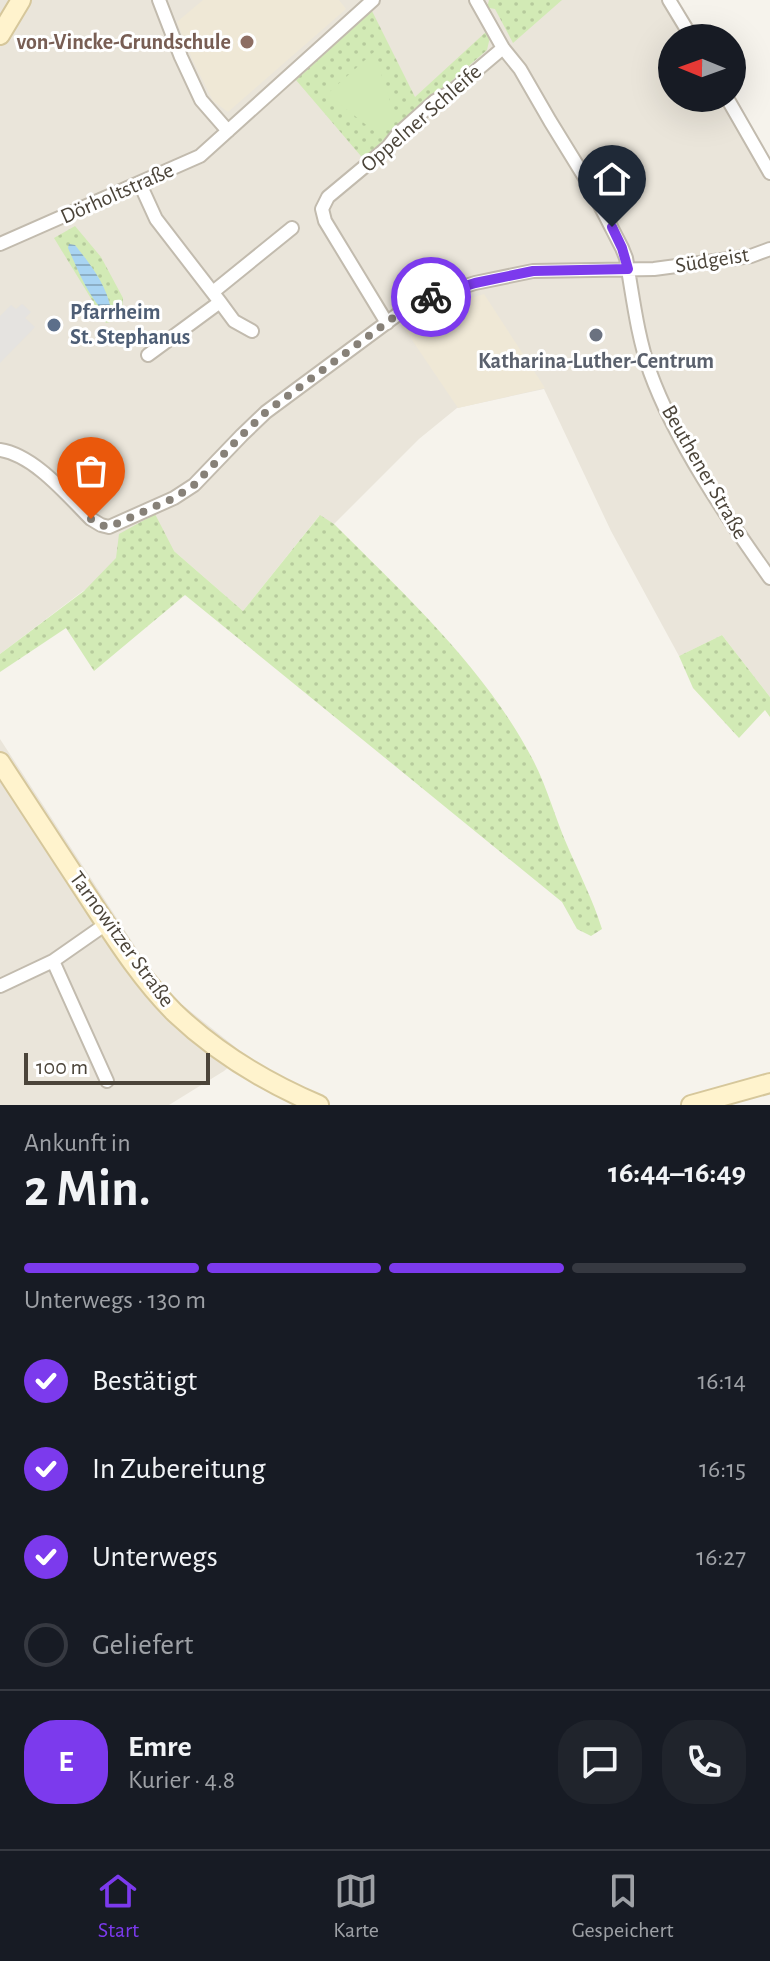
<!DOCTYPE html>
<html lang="de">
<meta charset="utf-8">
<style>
body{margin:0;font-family:"Alegreya Sans",sans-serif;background:#20242c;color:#f1f3f6;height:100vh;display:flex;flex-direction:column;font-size:30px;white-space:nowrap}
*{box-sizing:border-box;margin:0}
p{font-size:26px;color:#9ea1a6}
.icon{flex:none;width:44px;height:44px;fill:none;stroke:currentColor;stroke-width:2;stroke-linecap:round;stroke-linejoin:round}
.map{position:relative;height:1105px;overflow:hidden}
.sheet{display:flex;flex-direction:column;background:#171b24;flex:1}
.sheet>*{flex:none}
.needle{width:52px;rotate:271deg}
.buttons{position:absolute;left:658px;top:24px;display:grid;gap:16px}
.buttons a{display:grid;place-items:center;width:88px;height:88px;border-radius:50%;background:#171b24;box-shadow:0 8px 32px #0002;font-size:40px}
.scale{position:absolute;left:24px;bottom:20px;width:186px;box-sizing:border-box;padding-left:8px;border:4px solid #4b4439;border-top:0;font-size:22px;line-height:28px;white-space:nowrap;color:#4b4439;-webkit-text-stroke:6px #fff;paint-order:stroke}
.pin{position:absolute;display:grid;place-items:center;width:68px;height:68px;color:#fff;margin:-82px -34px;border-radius:50% 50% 50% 0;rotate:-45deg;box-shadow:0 0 8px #0007}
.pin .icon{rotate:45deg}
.courier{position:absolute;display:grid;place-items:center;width:80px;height:80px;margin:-40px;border:6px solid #7c3aed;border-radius:50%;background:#fff;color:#222;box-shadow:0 2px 10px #0007}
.summary em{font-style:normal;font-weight:700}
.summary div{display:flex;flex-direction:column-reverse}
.summary{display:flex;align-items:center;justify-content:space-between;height:136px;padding:0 24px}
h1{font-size:52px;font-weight:700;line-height:60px}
.bar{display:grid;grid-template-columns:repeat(4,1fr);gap:12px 8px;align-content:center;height:96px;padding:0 24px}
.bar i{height:10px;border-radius:6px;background:#363941}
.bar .selected{background:#7c3aed}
.bar p{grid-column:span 4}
.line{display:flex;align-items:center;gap:20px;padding:0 24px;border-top:2px solid #363941}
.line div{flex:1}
.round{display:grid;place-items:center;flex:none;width:84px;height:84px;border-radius:32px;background:#20242c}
ol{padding:0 24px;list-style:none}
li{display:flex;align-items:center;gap:24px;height:88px}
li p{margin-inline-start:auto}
li .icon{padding:8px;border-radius:50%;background:#7c3aed;color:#fff;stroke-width:4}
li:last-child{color:#9ea1a6}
li i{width:44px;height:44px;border:4px solid #363941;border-radius:50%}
.menu{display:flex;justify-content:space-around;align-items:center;height:112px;border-top:2px solid #363941;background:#171b24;font-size:22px;color:#9ea1a6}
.menu a{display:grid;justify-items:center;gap:4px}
.menu .selected{color:#7c3aed}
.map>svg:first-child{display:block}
</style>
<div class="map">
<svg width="770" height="1105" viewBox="0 0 770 1105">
<defs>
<pattern id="grass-dots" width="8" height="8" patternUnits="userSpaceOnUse" patternTransform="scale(2)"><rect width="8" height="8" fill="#d2eab5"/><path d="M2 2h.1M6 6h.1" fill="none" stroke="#b6ca9c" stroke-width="1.8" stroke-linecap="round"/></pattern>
<pattern id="water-rules" width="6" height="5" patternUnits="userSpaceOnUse" patternTransform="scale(2)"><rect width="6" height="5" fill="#a9d4f2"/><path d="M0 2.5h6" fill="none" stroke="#8caec5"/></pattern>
</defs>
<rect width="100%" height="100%" fill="#f6f3ec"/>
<!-- residential -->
<path fill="#eae5da" d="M 0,0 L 675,0 L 696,38 L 672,38 L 672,98 L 732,98 L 770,161 L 770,697 L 722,635 L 679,656 L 611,531 L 544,389 L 457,408 L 419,439 L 334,524 L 319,516 L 243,611 L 174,551 L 83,591 L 0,654 Z
M 0,739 L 148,966 L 180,1003 L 244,1054 L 224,1071 L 169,1105 L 0,1105 Z"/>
<!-- education -->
<path fill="#efe8d6" d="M 203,0 L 339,0 L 346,9 L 228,112 L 213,101 L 193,61 L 177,22 Z
M 484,294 L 545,388 L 458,408 L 404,328 L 436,309 Z"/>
<!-- grass -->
<path fill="url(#grass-dots)" d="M 489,0 L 562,0 L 513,43 L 495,9 L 484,7 L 481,3 L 488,4 Z
M 372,11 L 415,97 L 488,30 L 490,37 L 487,50 L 385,139 L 382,147 L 366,162 L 296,80 Z
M 75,226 L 101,257 L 123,298 L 122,319 L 106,323 L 54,238 Z
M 155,514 L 174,551 L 243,611 L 320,515 L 334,524 C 406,596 485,668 533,760 C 547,787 555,817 567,845 C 579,873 593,900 602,929 L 591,936 L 577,929 L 562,902 L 185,595 L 94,671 L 66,628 L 0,672 L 0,654 L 84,591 L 116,558 L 119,534 Z
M 722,635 L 770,697 L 770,717 L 765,710 L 739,738 L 693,688 L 679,656 Z"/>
<!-- park -->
<path fill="#d2eab5" d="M 374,52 L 396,119 L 379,135 L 327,94 Z"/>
<!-- parking -->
<path fill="#e5e3e0" d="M 22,304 L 31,312 L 25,318 L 35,327 L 0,363 L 0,316 L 11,305 L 16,309 Z"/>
<!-- water -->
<path fill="url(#water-rules)" d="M 69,244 L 75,245 C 90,264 107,285 111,310 L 107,314 C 89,299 78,270 68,248 Z"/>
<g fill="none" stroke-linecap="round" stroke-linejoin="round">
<!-- minor casing -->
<g stroke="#c2bbae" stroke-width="16">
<path id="minor" d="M 159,0 L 181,57 L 201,100 L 228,131
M 476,0 L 503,48
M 669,0 L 692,38
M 727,98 L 770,173
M 140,184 L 156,219 L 220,302 L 234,321 L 252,331
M 0,244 L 200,156 L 373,0
M 213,292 L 292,228
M 387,323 L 325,221 L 322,209 L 328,197 L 388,147 L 398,134 L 435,101 L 451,92 L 503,48 L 520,69 L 550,121 L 590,186 L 622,248 L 626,258 C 633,297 637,335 650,372 C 675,441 727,518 770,578
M 148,355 L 220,302
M 0,450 C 34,455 67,495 91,519 L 101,525 L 109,527 L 174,498 L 194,485 L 242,435 L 266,412 L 401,312 L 431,297 L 475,283 L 533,271 L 654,269 L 751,256 L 770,249
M 53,961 L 107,1081
M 0,986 L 53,961 L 106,924"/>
</g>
<!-- secondary casing -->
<g stroke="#d6c79b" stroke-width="22">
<path id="secondary" d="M 0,35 L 21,0
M 0,762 C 29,806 58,851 87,895 C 114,936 140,978 175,1013 C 216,1052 267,1083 319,1105
M 691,1105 L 770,1083"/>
</g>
<!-- minor -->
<use href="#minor" stroke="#fff" stroke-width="12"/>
<!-- secondary -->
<use href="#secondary" stroke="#fff3cd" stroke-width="18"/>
</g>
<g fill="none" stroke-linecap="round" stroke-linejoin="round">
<!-- done -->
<path stroke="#878178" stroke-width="8" stroke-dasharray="0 14.4" d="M 91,519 L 101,525 L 109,527 L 174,498 L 194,485 L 242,435 L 266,412 L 401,312 L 431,297"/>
<!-- route -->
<path stroke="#7c3aed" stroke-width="10" d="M 431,297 L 475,283 L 533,271 L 628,269 L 622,248 L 612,227"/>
</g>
<!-- markers -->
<circle fill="#8d6e63" stroke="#fff" stroke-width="3" cx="247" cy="42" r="8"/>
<circle fill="#5c6f8a" stroke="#fff" stroke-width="3" cx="54" cy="325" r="8"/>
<circle fill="#6b7280" stroke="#fff" stroke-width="3" cx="596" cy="335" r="8"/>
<g text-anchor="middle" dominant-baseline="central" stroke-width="6" stroke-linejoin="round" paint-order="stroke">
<!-- education labels -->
<g font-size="22" font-weight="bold" fill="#785e54" stroke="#fff" text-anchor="end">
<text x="231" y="42">von-Vincke-Grundschule</text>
</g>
<!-- street labels -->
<g font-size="22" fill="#4b4439" stroke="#fff">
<text transform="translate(421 118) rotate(-41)">Oppelner Schleife</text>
<text transform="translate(117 193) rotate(-24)">Dörholtstraße</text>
<text transform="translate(712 260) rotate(-9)">Südgeist</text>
<text transform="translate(705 472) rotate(60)">Beuthener Straße</text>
<text transform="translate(122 939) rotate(54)">Tarnowitzer Straße</text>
</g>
<!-- service labels -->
<g font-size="22" font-weight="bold" fill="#4e5e75" stroke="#fff" text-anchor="start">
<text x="70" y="312">Pfarrheim<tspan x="70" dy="25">St. Stephanus</tspan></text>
</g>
<!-- worship labels -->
<g font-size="22" font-weight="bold" fill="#5b616d" stroke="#fff">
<text x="596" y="361">Katharina-Luther-Centrum</text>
</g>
</g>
</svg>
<div class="buttons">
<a><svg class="needle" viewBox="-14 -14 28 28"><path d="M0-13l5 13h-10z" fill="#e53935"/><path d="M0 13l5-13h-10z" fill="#9ea1a6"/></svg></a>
</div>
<div class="scale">100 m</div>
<div class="pin" style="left:91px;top:519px;background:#ea580c"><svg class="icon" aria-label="bag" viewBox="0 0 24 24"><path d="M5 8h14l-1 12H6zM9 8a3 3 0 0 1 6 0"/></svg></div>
<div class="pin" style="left:612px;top:227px;background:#1f2937"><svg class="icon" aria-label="home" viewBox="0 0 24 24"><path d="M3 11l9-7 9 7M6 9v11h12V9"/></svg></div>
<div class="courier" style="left:431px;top:297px"><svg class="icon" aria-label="bike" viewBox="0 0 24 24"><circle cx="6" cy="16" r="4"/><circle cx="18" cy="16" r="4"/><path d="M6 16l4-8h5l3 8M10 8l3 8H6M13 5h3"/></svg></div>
</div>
<section class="sheet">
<div class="summary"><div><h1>2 Min.</h1><p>Ankunft in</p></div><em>16:44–16:49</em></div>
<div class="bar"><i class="selected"></i><i class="selected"></i><i class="selected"></i><i></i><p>Unterwegs · 130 m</p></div>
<ol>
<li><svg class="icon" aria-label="check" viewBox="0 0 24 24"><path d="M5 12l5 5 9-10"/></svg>Bestätigt<p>16:14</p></li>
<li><svg class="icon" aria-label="check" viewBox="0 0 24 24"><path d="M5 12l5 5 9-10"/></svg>In Zubereitung<p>16:15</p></li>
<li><svg class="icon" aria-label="check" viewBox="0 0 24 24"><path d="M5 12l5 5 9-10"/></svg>Unterwegs<p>16:27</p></li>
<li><i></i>Geliefert</li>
</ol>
<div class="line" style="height:144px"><b class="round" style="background:#7c3aed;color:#fff">E</b><div><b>Emre</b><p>Kurier · 4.8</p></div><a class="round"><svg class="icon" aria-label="chat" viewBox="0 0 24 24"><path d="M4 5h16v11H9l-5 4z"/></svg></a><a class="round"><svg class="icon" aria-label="phone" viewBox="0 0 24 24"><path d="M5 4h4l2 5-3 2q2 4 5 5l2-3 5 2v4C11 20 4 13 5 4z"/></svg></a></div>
</section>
<nav class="menu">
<a class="selected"><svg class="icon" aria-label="home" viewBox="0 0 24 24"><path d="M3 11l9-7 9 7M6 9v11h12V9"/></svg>Start</a>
<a><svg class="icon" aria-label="map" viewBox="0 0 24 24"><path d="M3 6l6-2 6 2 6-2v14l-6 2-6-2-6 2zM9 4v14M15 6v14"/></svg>Karte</a>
<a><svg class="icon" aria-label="saved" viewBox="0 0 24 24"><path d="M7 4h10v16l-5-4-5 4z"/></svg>Gespeichert</a>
</nav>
